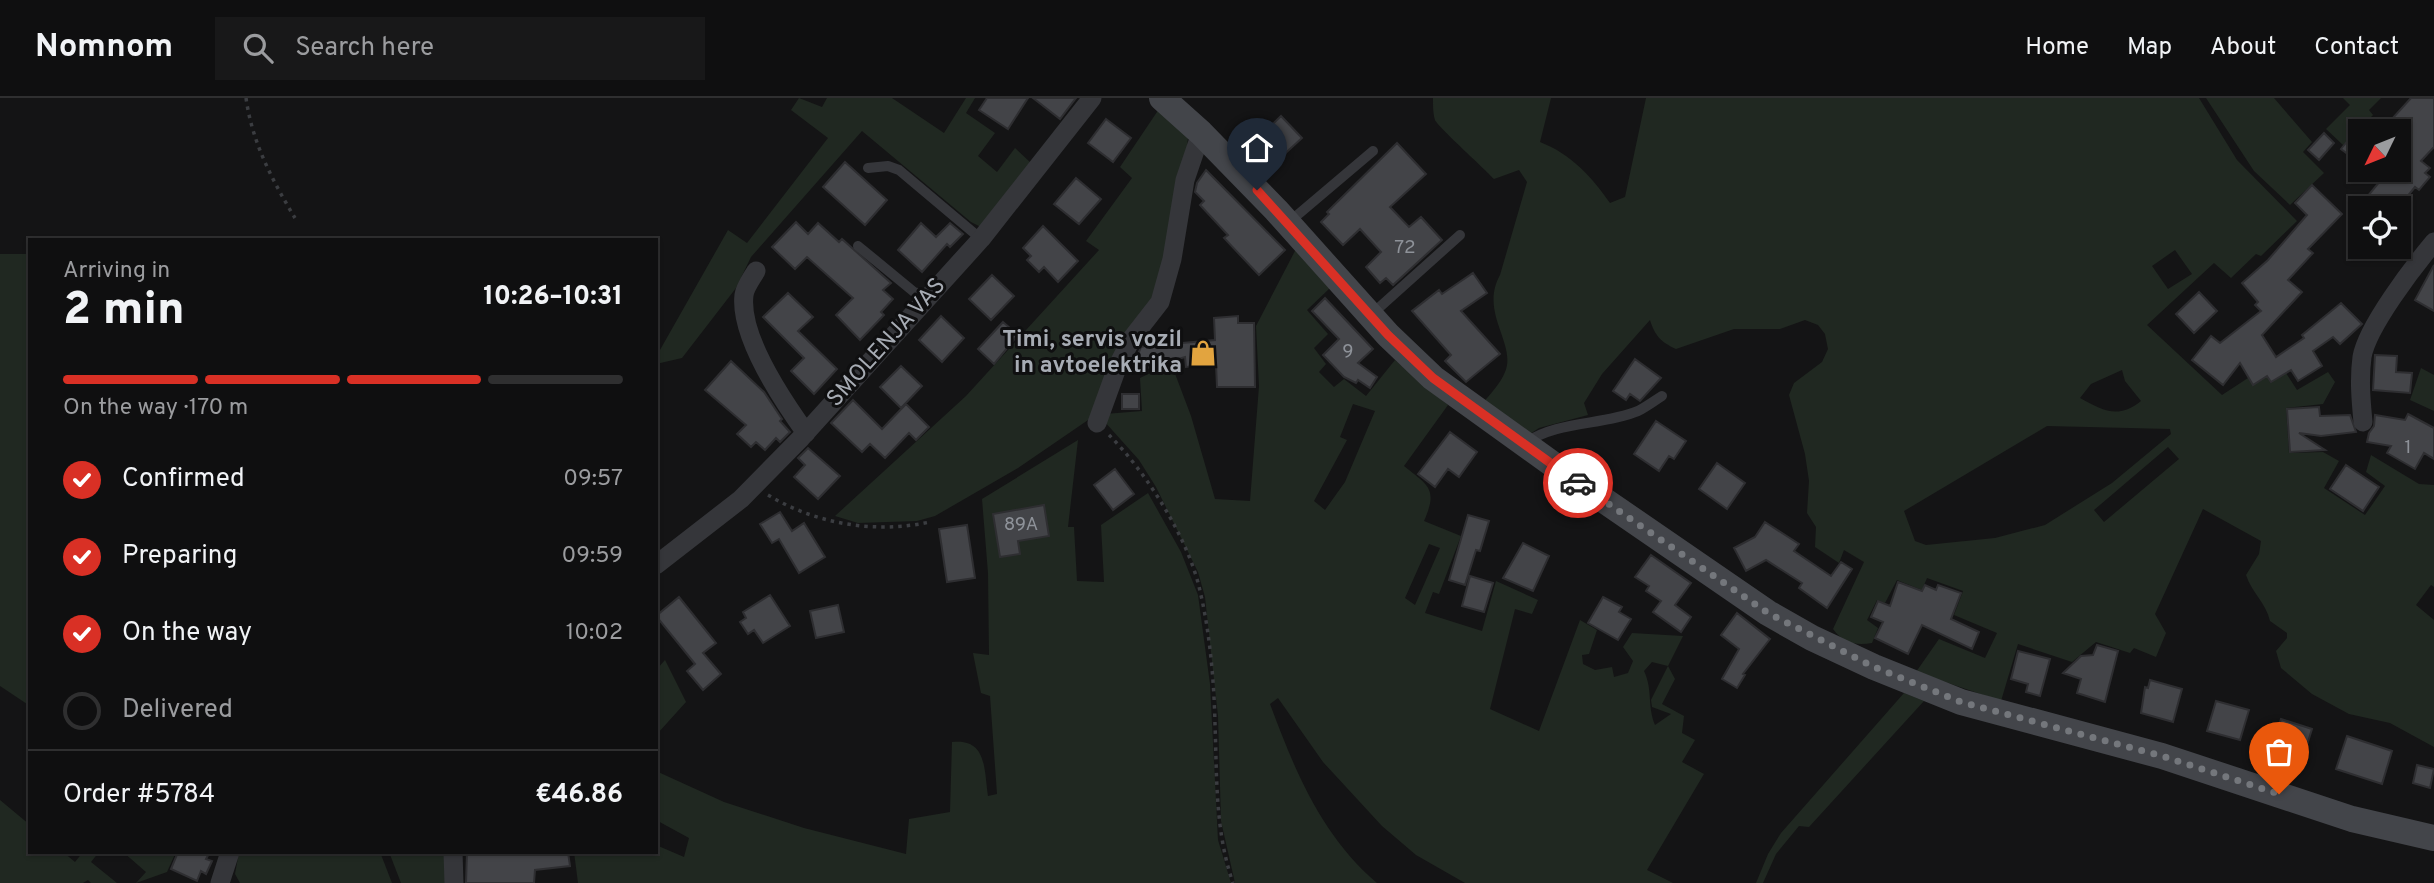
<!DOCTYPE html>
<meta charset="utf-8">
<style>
body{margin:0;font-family:Overpass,sans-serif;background:#181819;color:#f1f3f6;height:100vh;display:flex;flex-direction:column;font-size:26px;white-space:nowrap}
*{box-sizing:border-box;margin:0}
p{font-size:23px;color:#9b9c9f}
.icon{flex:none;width:38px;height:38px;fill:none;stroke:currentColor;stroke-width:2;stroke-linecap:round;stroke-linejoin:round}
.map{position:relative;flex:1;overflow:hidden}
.panel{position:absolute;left:28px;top:140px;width:630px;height:616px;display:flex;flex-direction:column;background:#0f0f10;border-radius:0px;box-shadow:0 2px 5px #0004,0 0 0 2px #2f2f30}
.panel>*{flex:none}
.needle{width:46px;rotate:227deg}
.tools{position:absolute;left:2348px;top:21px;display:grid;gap:14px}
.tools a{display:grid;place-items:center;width:63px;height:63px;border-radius:0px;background:#0f0f10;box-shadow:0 2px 5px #0004,0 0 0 2px #2f2f30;font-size:35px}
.pin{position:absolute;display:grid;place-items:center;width:60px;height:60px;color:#fff;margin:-72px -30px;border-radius:50% 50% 50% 0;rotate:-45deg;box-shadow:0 0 7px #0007}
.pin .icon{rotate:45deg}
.courier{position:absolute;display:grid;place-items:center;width:70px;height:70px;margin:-35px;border:5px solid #d93025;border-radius:50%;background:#fff;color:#222;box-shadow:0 2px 9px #0007}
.overview em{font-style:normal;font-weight:800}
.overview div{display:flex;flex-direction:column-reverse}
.overview{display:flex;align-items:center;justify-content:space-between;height:119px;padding:0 35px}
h1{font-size:46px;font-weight:800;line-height:52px}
.bar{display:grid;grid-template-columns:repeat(4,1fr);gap:10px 7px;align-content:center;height:84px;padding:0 35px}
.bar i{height:9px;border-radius:5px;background:#2f2f30}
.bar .selected{background:#d93025}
.bar p{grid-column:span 4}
.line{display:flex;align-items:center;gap:18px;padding:0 35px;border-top:2px solid #2f2f30}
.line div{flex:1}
ol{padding:0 35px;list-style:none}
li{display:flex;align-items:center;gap:21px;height:77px}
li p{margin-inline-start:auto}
li .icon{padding:7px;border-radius:50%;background:#d93025;color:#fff;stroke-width:4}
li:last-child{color:#9b9c9f}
li i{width:38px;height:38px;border:4px solid #2f2f30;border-radius:50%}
header{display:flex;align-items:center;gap:42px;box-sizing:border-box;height:98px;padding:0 35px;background:#0f0f10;border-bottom:2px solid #2f2f30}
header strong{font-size:33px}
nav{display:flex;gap:38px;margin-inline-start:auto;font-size:24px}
.search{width:490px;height:63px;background:#181819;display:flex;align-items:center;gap:18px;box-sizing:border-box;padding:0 24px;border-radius:0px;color:#9b9c9f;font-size:26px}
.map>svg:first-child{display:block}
</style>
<header>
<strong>Nomnom</strong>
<div class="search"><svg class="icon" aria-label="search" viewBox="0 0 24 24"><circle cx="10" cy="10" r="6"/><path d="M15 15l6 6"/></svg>Search here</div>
<nav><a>Home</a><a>Map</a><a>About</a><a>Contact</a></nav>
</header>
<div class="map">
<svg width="2434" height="785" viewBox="0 0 2434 785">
<rect width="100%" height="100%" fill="#141415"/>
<!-- green -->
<path fill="#202821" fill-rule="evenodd" d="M 799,0 L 822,9 L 827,0 L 892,0 L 944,35 L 966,0 L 975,0 L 966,15 L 995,35 L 978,58 L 997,74 L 1015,50 L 1031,65 L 983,130 L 971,124 L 862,33 L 751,159 L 736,190 L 682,260 L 656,266 L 656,259 L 728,132 L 747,145 L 828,40 L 791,12 Z
M 1433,0 L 1551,0 L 1540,44 C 1571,56 1592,79 1610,105 L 1625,99 L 1646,0 L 2199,0 L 2237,62 L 2297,123 L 2261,158 L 2256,156 L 2231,180 L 2214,165 L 2147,227 L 2222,297 L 2248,280 L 2253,287 L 2270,275 L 2275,282 L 2286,275 L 2297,292 L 2328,274 L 2335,284 L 2323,306 L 2286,310 L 2289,355 L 2323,354 L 2339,363 L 2324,390 L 2365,417 L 2385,388 L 2366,374 L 2371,357 L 2419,386 L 2434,387 L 2434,489 L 2431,487 L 2416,507 L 2434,522 L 2434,649 L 2390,625 L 2349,616 L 2312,596 L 2281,570 L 2276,553 L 2287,540 L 2287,535 L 2270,523 C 2266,505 2252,495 2246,477 L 2259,456 L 2261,443 L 2203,411 L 2155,516 L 2166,535 L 2156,559 L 2134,550 L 2130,555 L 2096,544 L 2072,564 L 2018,546 L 2001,603 L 1916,574 L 1939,541 L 1985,560 L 1997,535 L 1954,517 L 1963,493 L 1927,480 L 1922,492 L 1897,482 L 1885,505 L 1877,502 L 1867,522 L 1878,530 L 1872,545 C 1856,548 1843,545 1833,531 L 1864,464 L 1844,452 L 1839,465 L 1815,449 L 1816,429 L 1807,415 L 1809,383 L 1805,356 L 1789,297 L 1794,285 L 1822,264 L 1828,251 L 1825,236 L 1818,227 L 1805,222 L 1780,231 L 1734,231 L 1676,251 C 1661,244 1655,238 1650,222 L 1602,276 L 1584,305 L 1588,317 L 1539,330 L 1527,338 L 1483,305 C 1490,296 1501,285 1505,274 C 1517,246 1479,215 1500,177 L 1527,84 L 1519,72 L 1494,81 C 1485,71 1437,28 1435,22 C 1433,16 1433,7 1433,0 ZM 2175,152 L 2192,176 L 2168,191 L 2152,168 ZM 2122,272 L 2125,283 L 2141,303 C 2117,322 2103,312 2080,300 L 2091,286 ZM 2047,328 L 2170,331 L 2171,336 L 2112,385 L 2045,427 L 1995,440 L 1926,447 L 1915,443 L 1904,413 ZM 2168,349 L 2179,361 L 2104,424 L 2094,412 Z
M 2206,0 L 2274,0 L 2312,44 L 2303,54 L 2324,75 L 2290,107 L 2254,73 Z
M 2343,0 L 2381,0 L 2369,12 L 2373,17 L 2343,47 L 2326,31 L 2350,7 Z
M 1159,11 L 1188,39 L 1186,59 L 1154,200 L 1091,320 L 1018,370 L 935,418 L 917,423 L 858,425 L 835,418 L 966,298 L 1099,152 L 1086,143 L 1132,80 L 1120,69 Z
M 1296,151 L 1330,190 L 1307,212 L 1328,236 L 1314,250 L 1326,266 L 1319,274 L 1334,289 L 1344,281 L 1366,298 L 1395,262 L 1448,307 L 1404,368 C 1429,388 1438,391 1424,423 L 1461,438 L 1439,496 L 1433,494 L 1425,515 L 1482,533 L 1496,483 L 1538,502 L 1532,516 L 1515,511 L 1490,611 L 1539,633 L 1580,522 L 1597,532 L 1589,556 L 1582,557 L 1583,566 L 1595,572 L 1612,569 L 1614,579 L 1628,575 L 1633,563 L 1623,549 L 1632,535 L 1683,538 L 1668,568 L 1675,581 L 1662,606 L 1684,618 L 1682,635 L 1695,642 L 1682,664 L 1704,676 L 1647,772 L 1673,785 L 1465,785 L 1416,757 L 1382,728 L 1323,664 L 1278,600 L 1270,606 C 1295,673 1321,737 1377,785 L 1235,785 L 1221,723 L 1218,618 L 1205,499 L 1198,474 L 1156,389 L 1139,362 L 1104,323 L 1105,316 L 1142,313 L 1140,280 L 1171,265 L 1191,318 L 1215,401 L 1250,403 L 1259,288 L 1256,228 ZM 1353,306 L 1375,313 L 1345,384 L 1325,412 L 1314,403 L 1347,342 L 1340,339 ZM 1429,446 L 1440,450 L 1415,507 L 1405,500 ZM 1652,564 L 1668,568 L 1651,602 L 1652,609 L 1671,616 L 1655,627 C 1647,608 1653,592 1644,573 Z
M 0,156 L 30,156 L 30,608 L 0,588 Z
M 2421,270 L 2434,277 L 2434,313 L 2410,302 Z
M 1078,342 L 1068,429 L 1074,429 L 1077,483 L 1104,484 L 1101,427 L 1148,395 L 1181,454 L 1198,497 L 1210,586 L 1218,742 L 1231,785 L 578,785 L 574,754 L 656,754 L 656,747 L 684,759 L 689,740 L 656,722 L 656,673 L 724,704 L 804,730 L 906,756 L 909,721 L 950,714 L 952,644 C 987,640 984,671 988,698 L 997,696 L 990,598 L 981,595 L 973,555 L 989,557 L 988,475 L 982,401 Z
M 665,562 L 686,604 L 658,635 L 656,572 Z
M 1904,595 L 1924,603 L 1809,729 L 1799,728 L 1776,756 L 1763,785 L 1756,785 L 1768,756 L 1781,735 Z
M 0,702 L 30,727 L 30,754 L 63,754 L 75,764 L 83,754 L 99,754 L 91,764 L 117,785 L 91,785 L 88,782 L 83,785 L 0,785 Z
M 123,754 L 176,754 L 167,774 L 136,785 L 146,774 Z
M 239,754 L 380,754 L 392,785 L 240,785 L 235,776 Z
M 389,754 L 447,754 L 447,785 L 401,785 Z"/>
<!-- building -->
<path fill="#434448" stroke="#2e2e31" stroke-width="2" d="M 987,0 L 1028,0 L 1008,31 L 979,12 Z
M 1033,0 L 1076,0 L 1060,21 Z
M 2411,0 L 2434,0 L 2434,49 L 2421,63 L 2430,70 L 2425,75 L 2430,79 L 2419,92 L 2415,89 L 2398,110 L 2358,110 L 2381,82 L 2368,72 L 2399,72 L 2399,33 L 2381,33 Z
M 1281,18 L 1302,40 L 1279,61 L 1272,54 L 1266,59 L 1253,45 Z
M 1106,21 L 1131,40 L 1113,64 L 1088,45 Z
M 2361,26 L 2361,66 L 2341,51 Z
M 2324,35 L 2334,45 L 2319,62 L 2308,52 Z
M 1397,45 L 1426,76 L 1390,109 L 1409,129 L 1421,119 L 1442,142 L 1393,187 L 1386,180 L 1380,185 L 1366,169 L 1381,154 L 1360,131 L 1343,147 L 1321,124 L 1329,116 L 1327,114 Z
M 845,64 L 887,102 L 865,127 L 823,89 Z
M 1206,72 L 1285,152 L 1259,177 L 1224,140 L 1228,137 L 1200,107 L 1204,103 L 1195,94 L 1197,85 Z
M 1076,80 L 1101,101 L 1079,126 L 1054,106 Z
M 2312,87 L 2342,116 L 2308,151 L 2313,155 L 2288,182 L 2302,194 L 2262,237 L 2276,259 L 2304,240 L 2302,237 L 2341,205 L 2362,226 L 2340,246 L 2333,239 L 2313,253 L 2322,268 L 2298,283 L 2291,272 L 2271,284 L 2267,278 L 2253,287 L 2240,265 L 2223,287 L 2192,262 L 2211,238 L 2220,245 L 2261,213 L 2255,207 L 2258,204 L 2242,185 L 2268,162 L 2307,117 L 2295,105 Z
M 796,124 L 808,136 L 818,125 L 839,144 L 842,141 L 891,185 L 883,192 L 893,201 L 881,214 L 884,217 L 860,242 L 836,217 L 853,200 L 807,159 L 795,171 L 772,149 Z
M 921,125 L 936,139 L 950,125 L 963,136 L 950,149 L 947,146 L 922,174 L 898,152 Z
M 1043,128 L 1078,163 L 1058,184 L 1044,169 L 1039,174 L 1027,162 L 1031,158 L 1023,150 Z
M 2434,167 L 2434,213 L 2415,202 Z
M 1473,175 L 1487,195 L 1461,213 L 1500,256 L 1466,284 L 1445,263 L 1451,257 L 1412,213 L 1439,192 L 1442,196 Z
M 992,177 L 1014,198 L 991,222 L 969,201 Z
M 2199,194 L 2217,213 L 2194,235 L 2176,216 Z
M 788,195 L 813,219 L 798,233 L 837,271 L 814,296 L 791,273 L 804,260 L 763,219 Z
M 1325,200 L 1373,251 L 1358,265 L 1377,279 L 1370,290 L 1358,282 L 1356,285 L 1344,279 L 1323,257 L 1339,241 L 1312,213 Z
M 941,218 L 964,240 L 942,264 L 919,242 Z
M 1238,218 L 1238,225 L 1254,225 L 1255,289 L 1217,289 L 1216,266 L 1186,269 L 1185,259 L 1130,275 L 1141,249 L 1159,244 L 1160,247 L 1215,242 L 1214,220 Z
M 1003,224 L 1018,237 L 994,266 L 978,251 Z
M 2375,257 L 2397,258 L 2396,274 L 2412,275 L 2410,295 L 2373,292 Z
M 1635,261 L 1661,280 L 1640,303 L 1630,296 L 1626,302 L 1613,293 Z
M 731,263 L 764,294 L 782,321 L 780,323 L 790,334 L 780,344 L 776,340 L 765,352 L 756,344 L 751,349 L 737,336 L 746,327 L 705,292 Z
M 901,268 L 922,288 L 901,310 L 880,289 Z
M 1122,296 L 1139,296 L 1139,311 L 1122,311 Z
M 853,302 L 882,331 L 906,306 L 929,329 L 916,342 L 909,335 L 885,360 L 870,346 L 862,354 L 831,325 Z
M 2319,309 L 2320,318 L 2350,317 L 2356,334 L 2321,338 L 2299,335 L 2325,352 L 2290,354 L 2287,311 Z
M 2408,316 L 2434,330 L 2434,361 L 2424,355 L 2415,371 L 2387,355 L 2391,348 L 2367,344 L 2369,335 L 2374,328 L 2375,317 L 2405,322 Z
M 1656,323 L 1686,343 L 1674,361 L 1669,358 L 1659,373 L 1634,356 Z
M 1450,334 L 1477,354 L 1459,379 L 1448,371 L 1435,389 L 1418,376 Z
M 808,350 L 840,378 L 818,401 L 794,379 L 805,367 L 798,360 Z
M 1717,365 L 1745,385 L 1727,411 L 1699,391 Z
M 2346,367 L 2379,389 L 2363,413 L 2330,391 Z
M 1115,371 L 1134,396 L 1113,412 L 1094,387 Z
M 1044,407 L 1049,438 L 1018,443 L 1020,456 L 1000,459 L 993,416 Z
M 780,414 L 792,433 L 804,425 L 825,459 L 799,475 L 779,441 L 772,445 L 760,426 Z
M 1468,417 L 1489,423 L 1480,453 L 1476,452 L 1465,487 L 1449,482 Z
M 1765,424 L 1799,446 L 1794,453 L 1831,478 L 1841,464 L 1852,471 L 1827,510 L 1799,490 L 1802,485 L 1766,462 L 1746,473 L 1734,450 L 1755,439 Z
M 967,427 L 975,480 L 947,484 L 939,431 Z
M 1523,445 L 1549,458 L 1533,493 L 1503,480 Z
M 1651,457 L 1691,485 L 1675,507 L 1691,519 L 1681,534 L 1653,514 L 1661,503 L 1646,493 L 1649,488 L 1635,479 Z
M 1470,478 L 1493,485 L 1484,514 L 1462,508 Z
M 1898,484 L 1922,493 L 1925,487 L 1936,492 L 1938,487 L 1961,495 L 1951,521 L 1979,534 L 1972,551 L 1922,527 L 1908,556 L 1875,540 L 1883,524 L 1871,519 L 1878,503 L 1890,508 Z
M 770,497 L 790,528 L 763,545 L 754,532 L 748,536 L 740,524 L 746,520 L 743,514 Z
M 679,499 L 716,545 L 703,555 L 721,576 L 703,592 L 687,573 L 695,566 L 656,518 Z
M 1603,499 L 1622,509 L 1619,514 L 1631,521 L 1618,542 L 1588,525 Z
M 838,507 L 844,534 L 816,540 L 810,513 Z
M 1737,515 L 1770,541 L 1743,576 L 1745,577 L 1737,590 L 1722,581 L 1739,551 L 1721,537 Z
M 2097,547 L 2118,553 L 2105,604 L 2077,595 L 2081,581 L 2063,575 L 2081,558 L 2093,557 Z
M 2018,553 L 2050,561 L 2040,598 L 2026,594 L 2028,586 L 2011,581 Z
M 2150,582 L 2182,591 L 2173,624 L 2141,615 L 2145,589 L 2148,590 Z
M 2216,603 L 2249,612 L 2240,642 L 2207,633 Z
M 2281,621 L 2312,631 L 2302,663 L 2293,660 L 2291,665 L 2274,659 L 2276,654 L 2271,653 Z
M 2347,638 L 2392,653 L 2382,686 L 2336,671 Z
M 2417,667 L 2434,671 L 2430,690 L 2413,685 Z
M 178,754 L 210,754 L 206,761 L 212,763 L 206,776 L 201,773 L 197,783 L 171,771 Z
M 467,754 L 568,754 L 570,768 L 535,772 L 534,785 L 466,785 Z"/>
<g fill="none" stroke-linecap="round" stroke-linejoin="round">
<!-- path -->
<path stroke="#3b3d41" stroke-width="3.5" stroke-dasharray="3.5 5" stroke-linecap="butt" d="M 246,0 C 252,44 272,82 295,120
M 1109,337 C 1146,374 1189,441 1200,493 C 1210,535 1214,583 1215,626 C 1217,680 1215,733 1233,785
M 768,397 C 816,426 875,436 930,424"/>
<!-- lane -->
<path stroke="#35363a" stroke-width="10" d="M 868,70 L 888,68 L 899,72 L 981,141
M 1288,125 L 1373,53
M 858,148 L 914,194 L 929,198
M 1372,216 L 1460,137
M 1525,345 C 1559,322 1601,328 1638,313 C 1646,309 1654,303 1662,298"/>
<!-- street -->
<path stroke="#35363a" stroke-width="19" d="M 756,173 C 752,180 745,189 744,197 C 739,238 783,303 806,335
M 2363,324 C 2361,303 2359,281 2362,259 C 2367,229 2414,168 2434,144
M 1097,325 L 1118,267 L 1132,240 L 1160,204 L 1172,161 L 1185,82 L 1201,35
M 656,467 L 741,401 L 801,340 L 981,141 L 1092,0
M 453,754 L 454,785
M 220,785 L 230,754"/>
<!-- secondary -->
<path stroke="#43454a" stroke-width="26" d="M 1162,0 L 1201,35 L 1276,112 L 1388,237 L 1433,280 L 1576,383 L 1768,515 L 1812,540 L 1874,569 L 1961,604 L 2162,658 L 2352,721 L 2434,740"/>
</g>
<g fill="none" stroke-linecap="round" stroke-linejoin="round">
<!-- done -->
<path stroke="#74777c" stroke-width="7" stroke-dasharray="0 12.6" d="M 1578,385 L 1768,515 L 1874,569 L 1961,604 L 2162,658 L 2279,696"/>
<!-- route -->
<path stroke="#d93025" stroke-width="9" d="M 1257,92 L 1388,237 L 1433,280 L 1578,385"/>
</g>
<!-- icons -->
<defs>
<g id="shop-bare" transform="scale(2.1)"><path d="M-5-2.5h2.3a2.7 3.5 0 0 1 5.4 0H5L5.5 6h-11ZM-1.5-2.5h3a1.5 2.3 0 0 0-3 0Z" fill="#e2a43f" stroke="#0f0f10" stroke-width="2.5" paint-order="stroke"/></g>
</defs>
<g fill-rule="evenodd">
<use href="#shop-bare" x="1203" y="255"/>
</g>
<g text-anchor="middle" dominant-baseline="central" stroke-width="6" stroke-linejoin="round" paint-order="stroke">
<!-- number labels -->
<g font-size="19" fill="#8e9299">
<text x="1405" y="150">72</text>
<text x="1348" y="254">9</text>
<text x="2408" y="350">1</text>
<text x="1021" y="427">89A</text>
</g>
<!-- poi labels -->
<g font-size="23" font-weight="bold" fill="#a7acb4" stroke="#0f0f10" text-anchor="end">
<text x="1182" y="242">Timi, servis vozil<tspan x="1182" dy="26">in avtoelektrika</tspan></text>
</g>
<!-- street labels -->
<g font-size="23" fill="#a7acb4" stroke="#0f0f10">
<text transform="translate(887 245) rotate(-48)">SMOLENJA VAS</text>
</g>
</g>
</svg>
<div class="tools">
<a><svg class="needle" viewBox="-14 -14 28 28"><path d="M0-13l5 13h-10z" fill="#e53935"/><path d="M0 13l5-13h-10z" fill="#9b9c9f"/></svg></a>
<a><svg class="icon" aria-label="locate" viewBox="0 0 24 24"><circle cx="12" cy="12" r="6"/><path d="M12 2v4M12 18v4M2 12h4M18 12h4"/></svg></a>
</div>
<div class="pin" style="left:2279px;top:696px;background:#ea580c"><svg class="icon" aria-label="bag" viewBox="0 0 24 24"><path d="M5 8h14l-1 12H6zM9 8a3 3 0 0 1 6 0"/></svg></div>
<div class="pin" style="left:1257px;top:92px;background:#1f2937"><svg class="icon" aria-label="home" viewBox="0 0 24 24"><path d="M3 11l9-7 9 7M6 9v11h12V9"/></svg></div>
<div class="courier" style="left:1578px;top:385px"><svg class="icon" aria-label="car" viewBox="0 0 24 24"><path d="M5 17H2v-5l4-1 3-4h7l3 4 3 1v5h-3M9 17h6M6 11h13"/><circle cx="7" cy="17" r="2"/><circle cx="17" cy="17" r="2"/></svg></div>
<section class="panel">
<div class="overview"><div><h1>2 min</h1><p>Arriving in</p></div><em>10:26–10:31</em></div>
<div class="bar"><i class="selected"></i><i class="selected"></i><i class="selected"></i><i></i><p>On the way · 170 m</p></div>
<ol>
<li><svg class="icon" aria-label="check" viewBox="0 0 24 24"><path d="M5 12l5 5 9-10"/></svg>Confirmed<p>09:57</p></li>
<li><svg class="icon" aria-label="check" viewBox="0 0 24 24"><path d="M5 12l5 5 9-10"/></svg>Preparing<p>09:59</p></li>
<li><svg class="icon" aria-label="check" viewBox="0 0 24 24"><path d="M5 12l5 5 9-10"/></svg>On the way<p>10:02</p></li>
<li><i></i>Delivered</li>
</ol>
<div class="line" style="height:91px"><div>Order #5784</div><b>€46.86</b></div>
</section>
</div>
